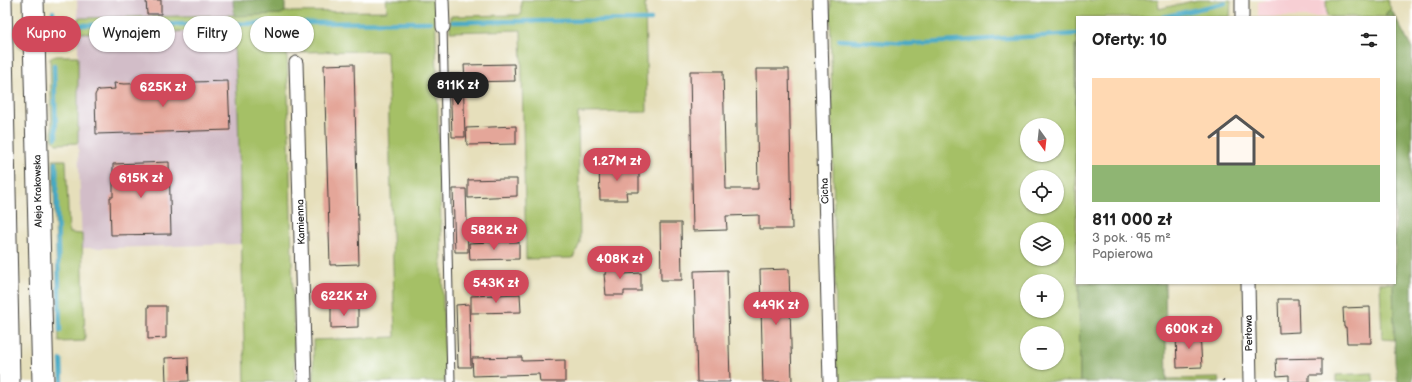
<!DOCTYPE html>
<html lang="pl">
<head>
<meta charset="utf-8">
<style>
  body { margin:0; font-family:"Balsamiq Sans",sans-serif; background:#f2f2f2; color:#222; height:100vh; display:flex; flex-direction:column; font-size:15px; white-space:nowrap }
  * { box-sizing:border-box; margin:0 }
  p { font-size:13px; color:#767676 }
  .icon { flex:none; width:22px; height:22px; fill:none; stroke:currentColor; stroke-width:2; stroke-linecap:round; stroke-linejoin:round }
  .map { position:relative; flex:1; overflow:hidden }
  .drawer { position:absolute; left:1076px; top:16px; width:320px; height:268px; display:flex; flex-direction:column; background:#fff; border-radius:0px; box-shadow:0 1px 3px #0004 }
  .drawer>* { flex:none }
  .banner { position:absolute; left:12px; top:16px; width:380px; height:36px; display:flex; gap:8px }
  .needle { width:26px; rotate:165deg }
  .fabs { position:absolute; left:1020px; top:118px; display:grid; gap:8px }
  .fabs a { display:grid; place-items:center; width:44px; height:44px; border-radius:50%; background:#fff; box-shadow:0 1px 3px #0004; font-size:20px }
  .price { position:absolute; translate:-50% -34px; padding:0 9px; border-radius:14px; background:#d1495b; color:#fff; font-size:13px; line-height:26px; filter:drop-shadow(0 1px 2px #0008) }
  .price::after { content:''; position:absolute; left:50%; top:24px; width:12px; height:9px; margin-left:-6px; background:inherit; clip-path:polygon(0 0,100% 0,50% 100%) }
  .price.current { background:#222; color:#fff }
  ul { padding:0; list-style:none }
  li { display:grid; align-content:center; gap:8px; height:212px; padding:0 16px }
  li+li { border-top:1px solid #e0e0e0 }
  li span { display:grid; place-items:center; height:124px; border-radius:0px; color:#555 }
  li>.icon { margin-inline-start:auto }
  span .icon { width:72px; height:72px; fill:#fffc; stroke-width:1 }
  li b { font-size:17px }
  h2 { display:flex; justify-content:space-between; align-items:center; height:48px; padding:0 16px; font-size:17px }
  .tag { padding:0 14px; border-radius:18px; background:#fff; box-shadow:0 1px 3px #0004; font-size:14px; line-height:36px }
  .tag.current { background:#d1495b; color:#fff }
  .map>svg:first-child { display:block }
</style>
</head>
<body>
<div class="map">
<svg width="1412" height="382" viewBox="0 0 1412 382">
  <rect width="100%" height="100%" fill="#fff"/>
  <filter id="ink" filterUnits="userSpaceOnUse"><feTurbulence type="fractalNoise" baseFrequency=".025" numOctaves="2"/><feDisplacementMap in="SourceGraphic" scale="8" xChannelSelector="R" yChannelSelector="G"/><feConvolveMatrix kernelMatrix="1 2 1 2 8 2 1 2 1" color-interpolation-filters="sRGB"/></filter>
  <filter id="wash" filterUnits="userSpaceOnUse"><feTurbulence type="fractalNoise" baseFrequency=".012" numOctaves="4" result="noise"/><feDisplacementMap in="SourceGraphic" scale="16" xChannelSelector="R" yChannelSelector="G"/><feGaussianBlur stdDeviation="0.9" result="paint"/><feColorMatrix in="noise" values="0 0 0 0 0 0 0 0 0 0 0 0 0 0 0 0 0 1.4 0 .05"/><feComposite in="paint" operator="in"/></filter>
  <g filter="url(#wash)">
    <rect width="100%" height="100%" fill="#e6dfbb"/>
    <path fill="#f7cfd4" d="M1266,0H1326L1327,17H1258V2Z"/>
    <path fill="#d2bdc8" d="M77,0H233L234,16L78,18Z
      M234,30L238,111L241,244L109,248H82L78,143V33Z"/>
    <path fill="#a5c066" stroke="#606e41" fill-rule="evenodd" d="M386,0H435L445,382H314L313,340L395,337L387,51L287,52L295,382H245L238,111L233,31L78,33V18L280,14L285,12L387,11Z
      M521,0H645L647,112L578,113L580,243L573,258L526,259L521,30L450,32V16L521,15Z
      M830,0H1158L1159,9L1197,0H1231L1230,17H1077V44L1075,45L1077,283H1079L1080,382H837ZM1027,125H1057V155H1027ZM1027,177H1057V207H1027ZM1027,229H1057V259H1027ZM1027,281H1057V311H1027ZM1027,333H1057V363H1027Z
      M1326,0H1387L1391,9L1386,13V17H1327Z
      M57,56H78V143L56,144L52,139L50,58Z
      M53,160H66L69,233L82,234L85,341L59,342Z
      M1380,283H1393L1395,340L1382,339Z
      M1372,373L1374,382H1336V375Z
      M1219,378L1220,382H1167L1166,379Z"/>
    <path fill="#84a65b" stroke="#50613c" d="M233,0H285V12L281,14L234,16Z
      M1391,9L1412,49V382H1398L1395,362L1393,283H1395V17H1386V13Z
      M1077,44V171L1075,45Z
      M1079,283H1165L1167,382H1080Z"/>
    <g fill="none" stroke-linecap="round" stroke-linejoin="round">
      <path stroke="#46a9c5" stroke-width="4.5" d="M53,12L54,36
        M1163,17L1225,3
        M453,22L651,20
        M77,25L430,22
        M50,26H59
        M839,40L908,44L1077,34
        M54,65L56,138
        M56,163L60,331
        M61,360L62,382"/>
    </g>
    <g id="blocks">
      <path fill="#e4a699" d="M146,0H161V14H147Z
        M354,64L359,264L330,265L324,65Z
        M514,64L515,81L465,82L464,65Z
        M756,69H789L792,229H759V215L726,216L727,230L693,231L690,71H723L726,189H758Z
        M450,74H463L465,137H452Z
        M228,81L230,130L96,134L95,95L97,91L100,90L115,89L114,83L124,84Z
        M516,126V144L467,145L466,128Z
        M620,161V171H639V192H626L627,200H600L599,162Z
        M169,162L171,234L111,235L110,197H113V164Z
        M504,179H517V196L468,198V180Z
        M453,189H466L468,252H455Z
        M660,223H681L682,280H661Z
        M494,242H519V259L470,260L469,243Z
        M623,262L624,274L641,273V291H624V295H606L604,274H606L605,263Z
        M789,269L792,382H763L760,270Z
        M727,270L730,382H697L694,271Z
        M520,294L521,312L471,313V296Z
        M1278,299H1298L1299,332L1279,333Z
        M469,304L471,367H458L456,305Z
        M148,306H166V338L148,339Z
        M331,306H358V327L331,328Z
        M1370,307L1371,343H1347L1346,327H1344L1343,308Z
        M1200,332L1202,367L1177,368L1176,333Z
        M188,357L189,381L166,382L165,358Z
        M522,357V361L565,360V382H540L539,374L473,376L472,358Z
        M1322,358V375H1309V382H1289V375L1277,376L1276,359Z"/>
    </g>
  </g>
  <g filter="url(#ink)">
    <use href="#blocks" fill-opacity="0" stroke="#3a3934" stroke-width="1"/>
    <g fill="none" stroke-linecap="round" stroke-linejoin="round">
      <g stroke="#3a3934" stroke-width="9">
        <path id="service" d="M443,27L451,382"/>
      </g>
      <g stroke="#3a3934" stroke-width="15">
        <path id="minor" d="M442,0L443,27
          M820,0L830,382
          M1242,0V17
          M296,63L305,382
          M1248,283L1250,382"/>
      </g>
      <g stroke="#3a3934" stroke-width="23">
        <path id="primary" d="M1,0L9,382
          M33,0L43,382"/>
      </g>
      <path stroke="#3a3934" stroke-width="2.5" stroke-dasharray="1 3" stroke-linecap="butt" d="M1223,380V382"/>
      <use href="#service" stroke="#fff" stroke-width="7"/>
      <use href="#minor" stroke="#fff" stroke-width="13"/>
      <use href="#primary" stroke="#fff" stroke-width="21"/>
    </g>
  </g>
  <g text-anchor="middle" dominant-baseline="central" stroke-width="4" stroke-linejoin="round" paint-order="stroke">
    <g font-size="10" fill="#1c1c1c" stroke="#fff">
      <text transform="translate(38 191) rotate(-91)">Aleja Krakowska</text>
      <text transform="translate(825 191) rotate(-92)">Cicha</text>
      <text transform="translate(301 222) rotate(-92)">Kamienna</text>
      <text transform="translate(1249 333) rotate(-91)">Perłowa</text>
    </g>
  </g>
</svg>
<div class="fabs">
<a><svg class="needle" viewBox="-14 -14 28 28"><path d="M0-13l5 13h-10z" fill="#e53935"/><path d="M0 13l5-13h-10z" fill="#767676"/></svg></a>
<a><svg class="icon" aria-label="locate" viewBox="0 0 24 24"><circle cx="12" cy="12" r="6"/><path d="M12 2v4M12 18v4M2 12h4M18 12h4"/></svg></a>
<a><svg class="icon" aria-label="layers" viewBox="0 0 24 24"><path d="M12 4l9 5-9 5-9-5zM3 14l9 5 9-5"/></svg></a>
<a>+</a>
<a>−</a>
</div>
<b class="price current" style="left:458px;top:106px">811K zł</b>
<b class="price" style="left:163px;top:108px">625K zł</b>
<b class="price" style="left:617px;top:182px">1.27M zł</b>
<b class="price" style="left:141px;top:199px">615K zł</b>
<b class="price" style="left:494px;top:251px">582K zł</b>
<b class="price" style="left:620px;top:280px">408K zł</b>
<b class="price" style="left:496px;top:304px">543K zł</b>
<b class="price" style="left:344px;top:317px">622K zł</b>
<b class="price" style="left:776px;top:326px">449K zł</b>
<b class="price" style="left:1189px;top:350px">600K zł</b>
<div class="banner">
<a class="tag current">Kupno</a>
<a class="tag">Wynajem</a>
<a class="tag">Filtry</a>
<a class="tag">Nowe</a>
</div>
<section class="drawer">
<h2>Oferty: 10<svg class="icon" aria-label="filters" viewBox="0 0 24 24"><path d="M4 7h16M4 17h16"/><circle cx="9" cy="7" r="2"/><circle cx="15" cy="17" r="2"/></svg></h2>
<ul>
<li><span style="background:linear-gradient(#ffd9b3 70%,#8fb573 0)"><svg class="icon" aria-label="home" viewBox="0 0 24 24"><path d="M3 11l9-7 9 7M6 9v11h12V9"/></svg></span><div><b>811 000 zł</b><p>3 pok. · 95 m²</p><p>Papierowa</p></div></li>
</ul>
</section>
</div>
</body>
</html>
